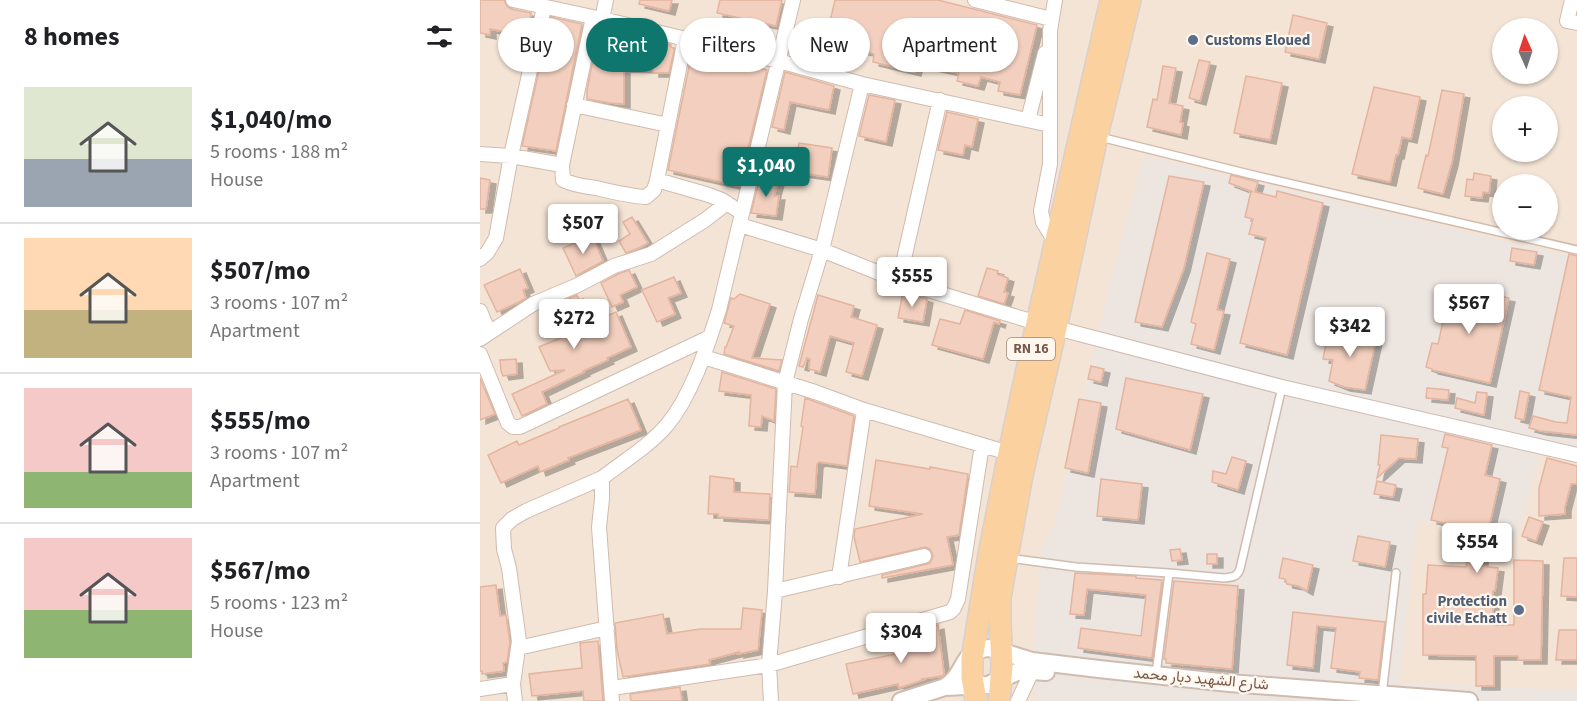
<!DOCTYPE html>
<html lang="en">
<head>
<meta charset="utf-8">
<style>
  body { margin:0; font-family:"Source Sans 3",Vazirmatn,sans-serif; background:#f6f6f6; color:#202124; height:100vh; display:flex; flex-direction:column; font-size:22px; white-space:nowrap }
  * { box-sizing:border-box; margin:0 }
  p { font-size:20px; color:#757577 }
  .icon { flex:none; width:33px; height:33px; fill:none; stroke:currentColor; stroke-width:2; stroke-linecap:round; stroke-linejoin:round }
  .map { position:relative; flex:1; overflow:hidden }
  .side { display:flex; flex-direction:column; background:#fff; width:480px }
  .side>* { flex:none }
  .hud { position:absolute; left:18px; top:18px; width:570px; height:54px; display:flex; gap:12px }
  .needle { width:39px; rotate:357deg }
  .tools { position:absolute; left:1012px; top:18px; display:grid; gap:12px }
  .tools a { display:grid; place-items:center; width:66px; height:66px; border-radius:50%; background:#fff; box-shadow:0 2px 4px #0004; font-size:30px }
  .price { position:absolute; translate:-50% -51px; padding:0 14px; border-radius:6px; background:#fff; color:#222; font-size:20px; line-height:39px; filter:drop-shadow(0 2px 3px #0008) }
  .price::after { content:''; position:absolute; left:50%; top:36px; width:18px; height:14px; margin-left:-9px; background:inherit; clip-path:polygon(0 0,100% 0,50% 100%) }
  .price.selected { background:#0f766e; color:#fff }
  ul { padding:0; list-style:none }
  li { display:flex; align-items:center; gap:18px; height:150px; padding:0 24px }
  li+li { border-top:2px solid #e0e0e0 }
  li span { display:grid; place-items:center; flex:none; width:168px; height:120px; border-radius:0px; color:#555 }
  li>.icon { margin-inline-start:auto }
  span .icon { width:72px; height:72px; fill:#fffc; stroke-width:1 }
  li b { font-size:26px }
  h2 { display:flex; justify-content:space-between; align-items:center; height:72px; padding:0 24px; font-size:26px }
  .pill { padding:0 21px; border-radius:27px; background:#fff; box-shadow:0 2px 4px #0004; font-size:21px; line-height:54px }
  .pill.selected { background:#0f766e; color:#fff }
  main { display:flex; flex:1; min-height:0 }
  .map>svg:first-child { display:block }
</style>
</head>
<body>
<main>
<section class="side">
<h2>8 homes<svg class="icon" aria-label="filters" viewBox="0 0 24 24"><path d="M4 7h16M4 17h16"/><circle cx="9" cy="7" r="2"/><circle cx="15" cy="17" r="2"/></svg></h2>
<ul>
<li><span style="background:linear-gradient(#dfe7d0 60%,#9aa5b1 0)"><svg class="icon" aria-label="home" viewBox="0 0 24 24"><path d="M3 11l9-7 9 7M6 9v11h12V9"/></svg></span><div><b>$1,040/mo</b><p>5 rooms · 188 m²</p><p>House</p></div></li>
<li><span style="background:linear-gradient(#ffd9b3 60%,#c2b280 0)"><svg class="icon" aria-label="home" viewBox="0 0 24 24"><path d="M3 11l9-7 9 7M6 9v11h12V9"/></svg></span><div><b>$507/mo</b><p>3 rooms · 107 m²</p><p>Apartment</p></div></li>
<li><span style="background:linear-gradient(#f6c9c9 70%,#8fb573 0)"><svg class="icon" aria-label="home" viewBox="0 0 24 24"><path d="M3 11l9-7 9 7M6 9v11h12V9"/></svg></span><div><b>$555/mo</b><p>3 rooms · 107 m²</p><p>Apartment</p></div></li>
<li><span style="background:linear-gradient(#f6c9c9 60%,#8fb573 0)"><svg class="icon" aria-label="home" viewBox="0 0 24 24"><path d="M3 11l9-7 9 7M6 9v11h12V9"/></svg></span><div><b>$567/mo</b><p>5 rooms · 123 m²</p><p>House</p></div></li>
</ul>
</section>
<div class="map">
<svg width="1097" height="701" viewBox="0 0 1097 701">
  <defs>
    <filter id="shadow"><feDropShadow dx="6" dy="4" stdDeviation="0" flood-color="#0004"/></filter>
  </defs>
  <rect width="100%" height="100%" fill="#fcf2e7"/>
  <path fill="#f4e4d5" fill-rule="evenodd" d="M0,0H1097V701H0ZM1023,28H1068V74H1023ZM1023,106H1068V152H1023ZM1023,184H1068V230H1023Z"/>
  <path fill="#ede5e0" d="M663,156L1097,258V462L1060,453L1036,542L1008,532L938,521L919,683L1097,690V701H556L554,644L561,554L576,519L624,309Z"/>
  <path fill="#f2cfbe" stroke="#e5b49e" stroke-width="1.5" filter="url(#shadow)" d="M0,0H24L27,6L31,9L51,13L49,29L44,28L42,35L10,29V35L0,33Z
    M160,0H192L189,11L159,4Z
    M240,0H302L296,26L237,13Z
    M355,0H458L557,25L540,95L518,91L520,82L501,77L498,86L477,81L479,73L437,64L435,72L393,62L394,54L363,45L361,56L343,51Z
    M813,15L847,23L839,59L805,52Z
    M71,17L102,24L76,151L42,146Z
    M121,28L140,33V53L151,35L191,45L190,46L194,49V51L189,73H173V69L144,68V104L130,103L107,99V90L114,55L121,56Z
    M212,52L287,70L259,186L188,170Z
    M719,60L730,62L720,101L709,98Z
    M683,66L696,68L689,103L703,106L700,122L703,123L701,135L667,127L673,99L677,100Z
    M305,72L354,86L349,110L310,102L304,130L292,127Z
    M766,76L802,83L790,140L754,133Z
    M894,87L940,97L931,139L922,137L918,155H916L910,182L872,174Z
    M962,90L984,94L972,162L963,194L938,188L946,155L948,156Z
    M389,95L415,100L406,142L379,136Z
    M467,112L498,119L492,147L485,145L483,155L458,150Z
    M319,143L352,148L348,177L314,172Z
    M994,173L1011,176L1009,193L1003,192L1002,198L985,196L987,179L993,180Z
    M751,175L778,182L775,192L796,197L797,191L843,203L807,355L760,343L786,238L769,234L773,219L765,217L771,191L773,192L749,183Z
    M689,176L724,182L704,268L682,327L655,322Z
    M280,177L298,181L294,196H299L296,216L271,213Z
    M0,178L10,180L6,209H0Z
    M152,217L168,243L159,248L146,253L139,241L150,234L143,222Z
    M112,235L123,261L96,276L83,248Z
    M1032,248L1057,252L1054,265L1030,261Z
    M727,253L750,259L737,310L744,311L734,350L711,344L716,324L711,322Z
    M1089,254L1097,256V435L1061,431L1049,428L1053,416L1076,422L1087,423L1091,397L1059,390Z
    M507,268L518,271L517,274L528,278L524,292L528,293L524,304L498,296Z
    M40,269L48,288L43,290L46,298L39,302L17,312L4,285Z
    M149,270L157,287L140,295L143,302L132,307L121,283L138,274Z
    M194,277L201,293L188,298L195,314L177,322L162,290Z
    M971,285L1029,298L1010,383L952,370V369L946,367L952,343L958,344Z
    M423,292L447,299L443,322L418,318Z
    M260,294L290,304L272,358L302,360L299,371L244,354L245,347H246L254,326L244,323L251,298L254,299Z
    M97,295L109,324L136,312L151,347L127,358L128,360L103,371L104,372L62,392L67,404L42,416L32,394L85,370L70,371L59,347L85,336L72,306Z
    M338,295L374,306L371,317L397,325L382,376L366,372L374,343L350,336L340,372L329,369L330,359L327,358L323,367L319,366Z
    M485,310L520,321L519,324L514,322L503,359L452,345L460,319L480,324Z
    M858,325L873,328L874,335L896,340L885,390L864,387L849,381L853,360L843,359L847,338L856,339Z
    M36,359L37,374L23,376L21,371L20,360Z
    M611,366L624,369L621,382L608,379Z
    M242,372L296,389L294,421L282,416L281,427L269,426L271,395L239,391Z
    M0,378L15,414L0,420Z
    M646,378L723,394L710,450L636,429Z
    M947,388L969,390L968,400L946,398Z
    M1040,391L1049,393L1044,420L1035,418Z
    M997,392L1007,393L1004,415L975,408L977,398L995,403Z
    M325,398L374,416L367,466L339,462L337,464L335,494L309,492L311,466L317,467L323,427L321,426Z
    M148,399L161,430L88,458L89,460L60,472L58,466L21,483L8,455L37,441L39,445L79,428V427Z
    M599,399L621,403L608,473L585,468Z
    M965,434L1012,445L1005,475L1020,479L1006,540L1001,566L1018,568L1015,591H1013V625H1034V560L1063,561L1061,660H1038V656H1014V686H996V656L943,655V594H946L948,565L986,567L992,529L951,520L968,448L962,447Z
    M901,435L938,439L936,459L919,458L897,478L900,465H898Z
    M752,457L766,461L758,490L732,482L733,471L746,474Z
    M1067,458L1097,466V484H1091L1085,507V514L1059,516V488Z
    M396,460L450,469V467L488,474L479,535L467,537L473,565L402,578V575L450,563L452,559L453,555L450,549L446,547L380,562L374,537L375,529L443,514L389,506Z
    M230,476L254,479V492L290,494L289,520L238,517V514H228Z
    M621,479L662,484L658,520L617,516Z
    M897,481L916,485L913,497L894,494Z
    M1049,517L1063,522L1056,541L1042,536Z
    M878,536L910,542L905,567L873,561Z
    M700,549L702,560L692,561L690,550Z
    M727,554H737V564H727Z
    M803,558L833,565L827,591L818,586L807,584L805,579L799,578Z
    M1084,558H1097V597L1081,596Z
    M595,573L656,576V578L682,580L672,658L598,648L601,628L661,636L666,595L607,589L604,615L590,614Z
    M694,581L758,586L752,669L686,663V659H684Z
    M16,585L20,616L26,615L30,643L27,662L23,663L24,671L2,674V671H0V587Z
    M263,608L282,610L278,650L258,654L259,652L229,660L230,664L143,677L137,650L135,623L183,614L187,634L220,629H261Z
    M813,612L905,622L898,680L879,678L880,672L851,668L856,628L837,626L833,668L807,665Z
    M458,625L464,674L462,676L442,679L443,680L419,688L418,684L373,694L366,664L421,653L420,636Z
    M1079,630H1097V660H1076Z
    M118,641L123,701H104L103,691L52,696L49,674L102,668L100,643Z
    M200,687L202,701H151L150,694Z"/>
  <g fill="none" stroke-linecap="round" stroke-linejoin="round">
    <g stroke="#d0bbaf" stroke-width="10">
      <path id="service" d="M620,137L769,174L1097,250
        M528,558L596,567L689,573L744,578C753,577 757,577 760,569L802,387
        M676,674L689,573
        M902,695L916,573"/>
    </g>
    <g stroke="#d0bbaf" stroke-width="16">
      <path id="minor" d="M33,0L122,19L299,61L382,84L570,125
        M495,0L571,19
        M575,0L570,31V164L561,211L563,222L576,243
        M1092,0L1087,21L1097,23
        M122,19L126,0
        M94,105L188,125
        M548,120L565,53
        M0,154L31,156L82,165L83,180C96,186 103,186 116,188C133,192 149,196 166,197L174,190L177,180L229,195L242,200L262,213
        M82,165L113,17
        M177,180L205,39
        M260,225L342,250L419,281L557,323
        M0,259L7,253L16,238L31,156L64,7
        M419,281L460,100
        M0,311L9,333
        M576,328L802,387L1097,455
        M0,339L53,304L98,285L134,266L171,254L225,220L247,203
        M0,354L28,423L33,427H40L230,337
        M224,357L335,392L384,410L529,453
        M359,577L384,410
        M295,591L444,556
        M38,648L127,628
        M33,684L39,641L29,568L24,549L23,528L32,519L46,511L122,478
        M132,688L289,665L470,612L474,608L478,599L502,445
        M0,689L33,684L35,701
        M132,701L119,527L122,499V478C144,461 169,446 187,425C212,395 227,347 239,310L313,0
        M291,701L289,665L295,591L305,383L321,319L342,250L382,84
        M538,701L552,671"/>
    </g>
    <g stroke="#d0bbaf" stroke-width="20">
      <path id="tertiary" d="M465,687C487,674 480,649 510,648L552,661L619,669L749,683L989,701
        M421,701L465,687L508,685L537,672L552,671L566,672"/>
    </g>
    <g stroke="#d9d0cd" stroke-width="24">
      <path id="primary" d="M496,701L492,677V659L509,554L529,453L557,323L631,0
        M519,701L522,666L520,624V598L527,558L542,475L576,328L617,136L650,0"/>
    </g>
    <use href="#service" stroke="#fff" stroke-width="7"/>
    <use href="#minor" stroke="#fff" stroke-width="14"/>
    <use href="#tertiary" stroke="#fff" stroke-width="16"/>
    <use href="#primary" stroke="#fbd29f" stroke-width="21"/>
  </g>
  <g fill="#5c6f8a" stroke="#fff7ed" stroke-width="2">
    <circle cx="713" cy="40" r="6"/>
    <circle cx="1039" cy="610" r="6"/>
  </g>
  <g text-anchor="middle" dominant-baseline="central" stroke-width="4.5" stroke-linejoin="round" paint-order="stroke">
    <rect fill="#fff7ed" stroke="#9f877c" stroke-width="1.5" x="527" y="338" width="48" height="22" rx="4.5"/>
    <g font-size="14" font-weight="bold" fill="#76574b">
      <text x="551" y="349">RN 16</text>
    </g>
    <g font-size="15" font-weight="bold" fill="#4e5e75" stroke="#fff7ed" text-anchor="start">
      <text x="725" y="40">Customs Eloued</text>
      <text x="1027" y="601" text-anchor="end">Protection<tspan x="1027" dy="17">civile Echatt</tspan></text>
    </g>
    <g font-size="15" fill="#76574b" stroke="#fff7ed">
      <text transform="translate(721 679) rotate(5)">شارع الشهيد دبار محمد</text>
    </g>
  </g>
</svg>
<div class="tools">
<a><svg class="needle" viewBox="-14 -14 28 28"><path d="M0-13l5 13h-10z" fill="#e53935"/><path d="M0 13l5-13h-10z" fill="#757577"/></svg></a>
<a>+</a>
<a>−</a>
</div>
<b class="price selected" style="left:286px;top:198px">$1,040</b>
<b class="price" style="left:103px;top:255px">$507</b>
<b class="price" style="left:432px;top:308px">$555</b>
<b class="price" style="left:989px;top:335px">$567</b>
<b class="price" style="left:94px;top:350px">$272</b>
<b class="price" style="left:870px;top:358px">$342</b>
<b class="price" style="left:997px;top:574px">$554</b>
<b class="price" style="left:421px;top:664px">$304</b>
<div class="hud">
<a class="pill">Buy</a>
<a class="pill selected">Rent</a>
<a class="pill">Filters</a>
<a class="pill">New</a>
<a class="pill">Apartment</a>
</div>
</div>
</main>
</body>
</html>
